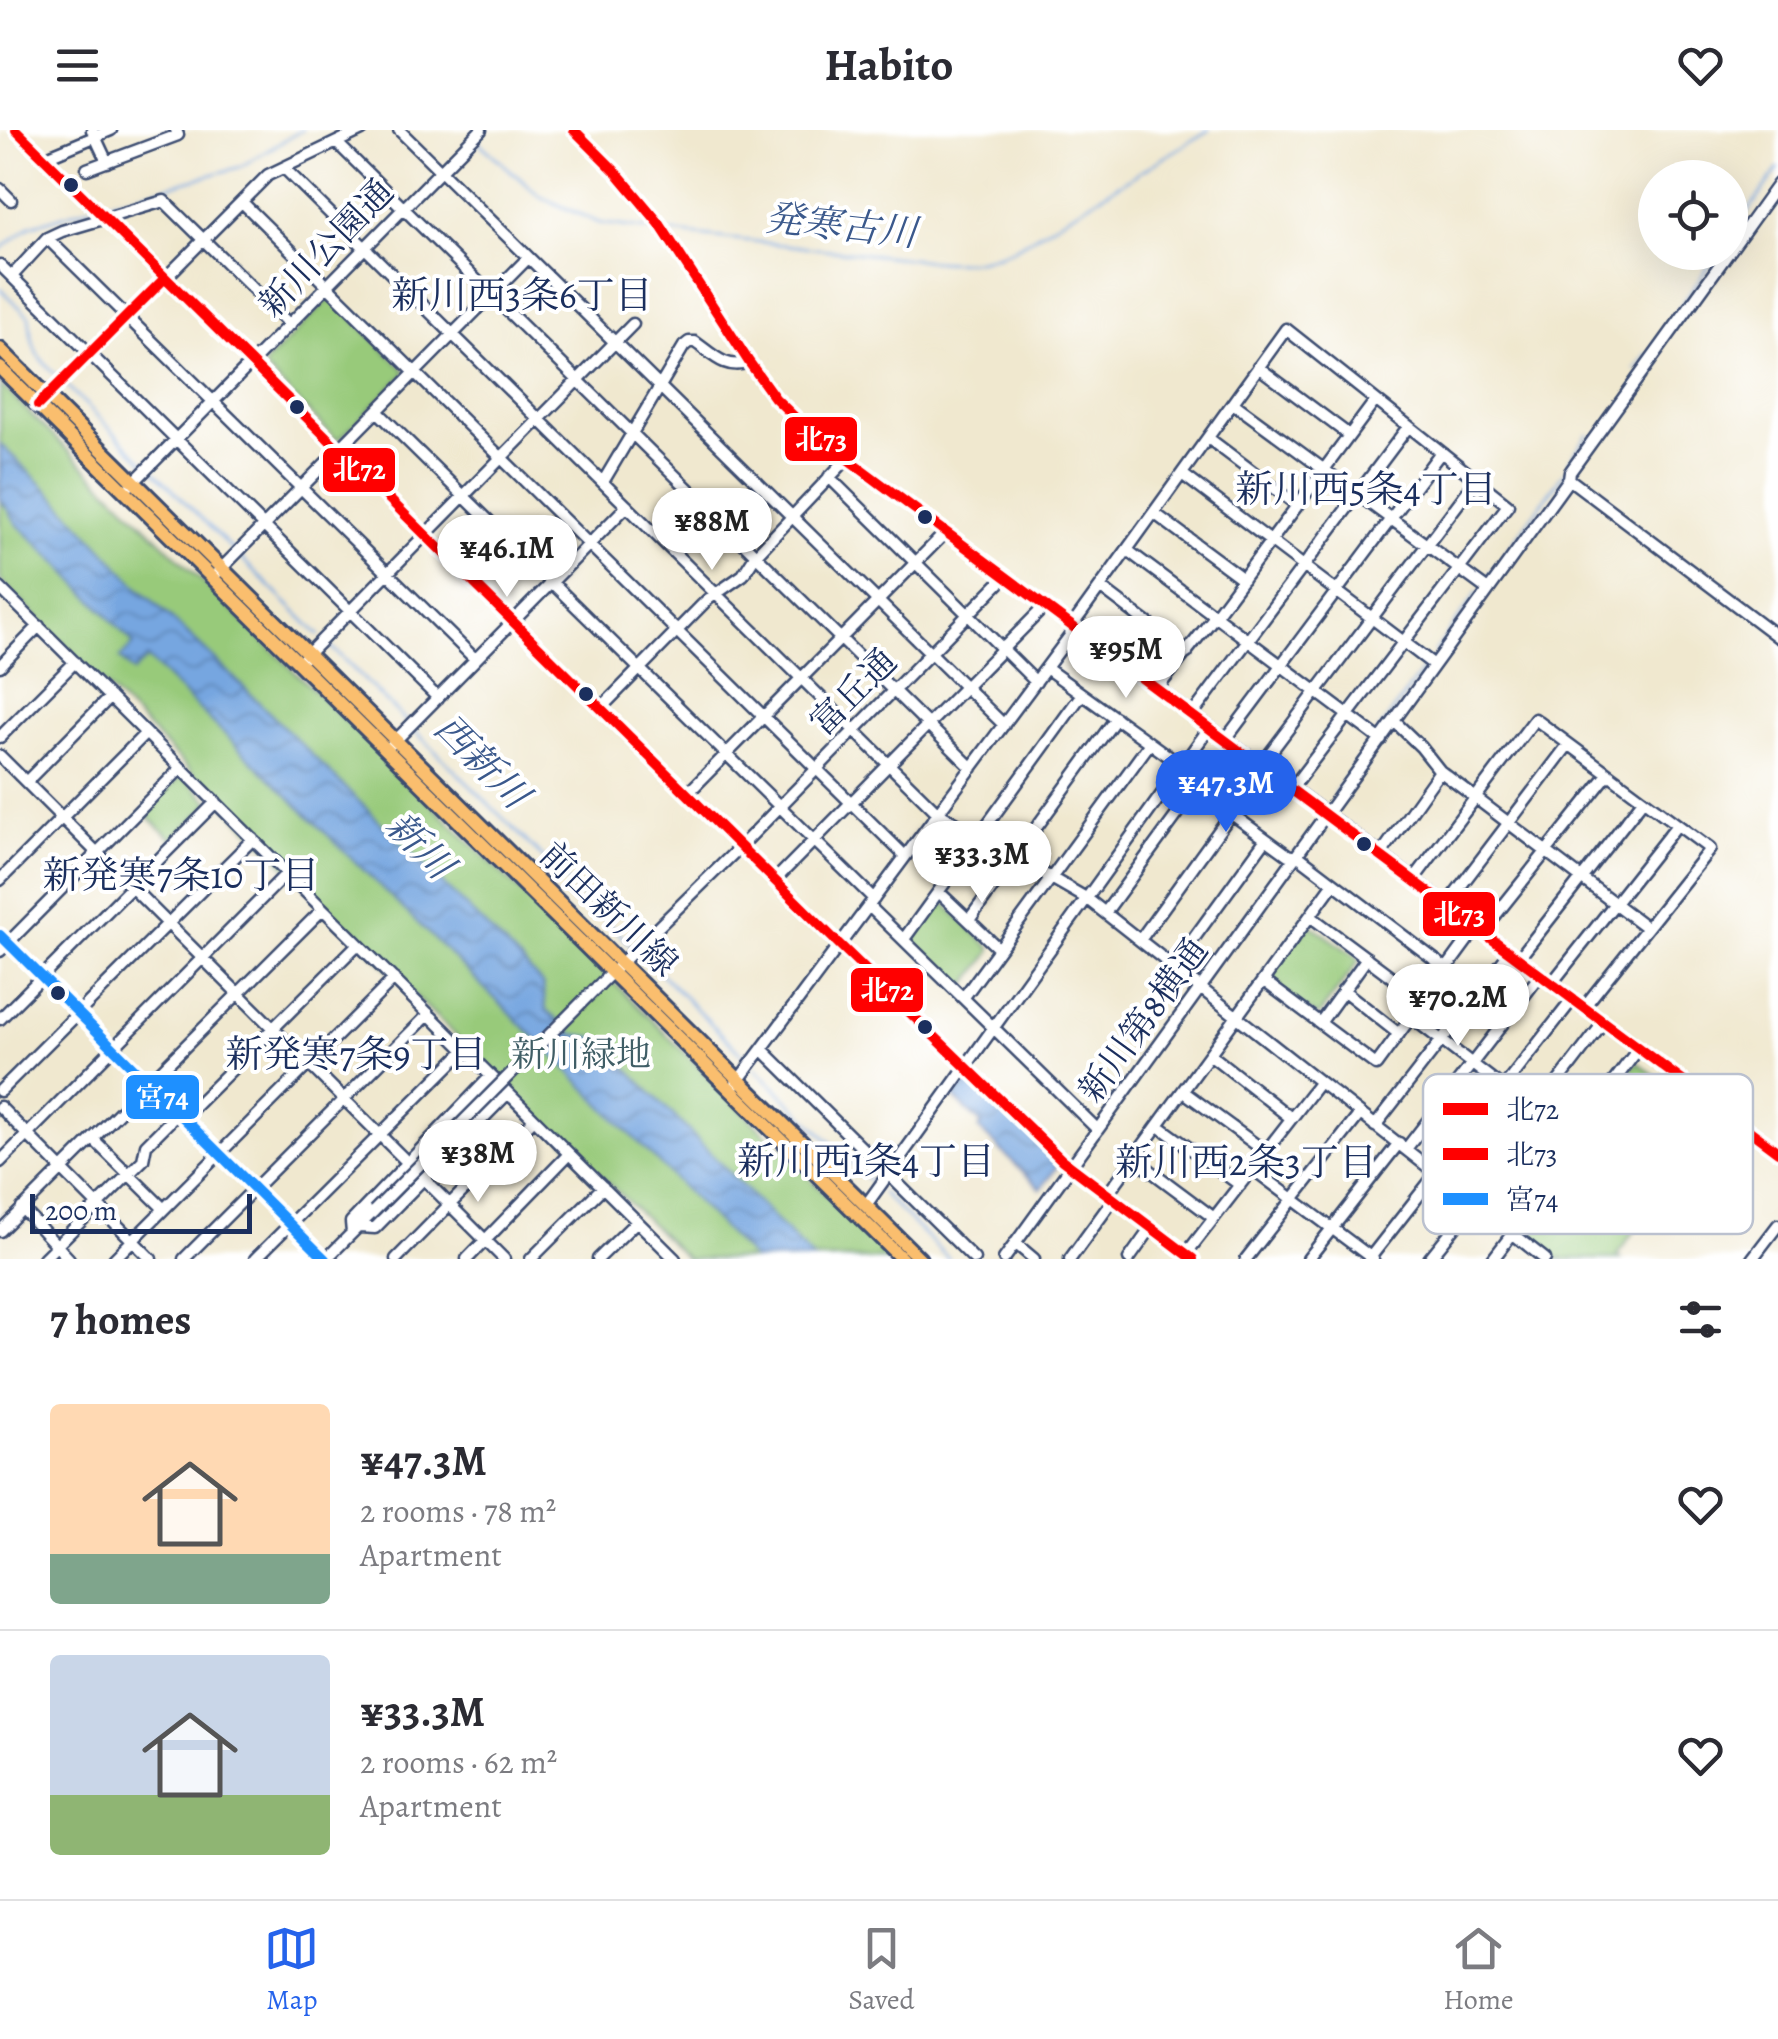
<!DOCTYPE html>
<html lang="en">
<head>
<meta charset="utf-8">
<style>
  body { margin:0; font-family:Alegreya,"Noto Serif JP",serif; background:#f7f7f7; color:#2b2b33; height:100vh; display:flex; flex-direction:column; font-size:38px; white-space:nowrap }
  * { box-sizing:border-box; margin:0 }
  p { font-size:32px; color:#7c7c81 }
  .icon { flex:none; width:55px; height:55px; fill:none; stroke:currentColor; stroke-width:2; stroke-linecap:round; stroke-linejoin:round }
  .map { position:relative; height:1129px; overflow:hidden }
  .side { display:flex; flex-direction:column; background:#fff; flex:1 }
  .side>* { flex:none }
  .fabs { position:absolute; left:1638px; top:30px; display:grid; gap:20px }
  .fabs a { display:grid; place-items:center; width:110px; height:110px; border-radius:50%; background:#fff; box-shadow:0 10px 40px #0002; font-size:50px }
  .scale { position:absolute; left:30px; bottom:25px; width:222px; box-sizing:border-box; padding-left:10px; border:5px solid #1b2f5e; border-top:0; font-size:28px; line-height:35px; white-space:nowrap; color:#1b2f5e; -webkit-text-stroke:8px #fff; paint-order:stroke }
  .price { position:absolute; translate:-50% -85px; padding:0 22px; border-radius:35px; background:#fff; color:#222; font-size:32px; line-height:65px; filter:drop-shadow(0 2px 5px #0008) }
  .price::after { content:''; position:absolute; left:50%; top:60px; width:30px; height:22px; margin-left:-15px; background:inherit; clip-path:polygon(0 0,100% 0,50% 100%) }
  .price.selected { background:#2563eb; color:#fff }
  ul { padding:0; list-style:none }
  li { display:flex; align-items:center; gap:30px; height:250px; padding:0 50px }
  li+li { border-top:2px solid #e1e1e2 }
  li span { display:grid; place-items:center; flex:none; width:280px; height:200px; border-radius:10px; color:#555 }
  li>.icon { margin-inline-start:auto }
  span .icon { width:120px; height:120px; fill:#fffc; stroke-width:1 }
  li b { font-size:42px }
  h2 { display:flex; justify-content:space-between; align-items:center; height:120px; padding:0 50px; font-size:42px }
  header { display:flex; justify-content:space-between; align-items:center; height:130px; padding:0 50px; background:#fff; font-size:45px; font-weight:600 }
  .dock { display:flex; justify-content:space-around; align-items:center; height:140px; border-top:2px solid #e1e1e2; background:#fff; font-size:28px; color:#7c7c81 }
  .dock a { display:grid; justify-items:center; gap:5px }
  .dock .selected { color:#2563eb }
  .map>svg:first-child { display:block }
</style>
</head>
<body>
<header><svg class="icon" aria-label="menu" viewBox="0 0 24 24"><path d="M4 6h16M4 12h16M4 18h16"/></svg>Habito<svg class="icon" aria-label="heart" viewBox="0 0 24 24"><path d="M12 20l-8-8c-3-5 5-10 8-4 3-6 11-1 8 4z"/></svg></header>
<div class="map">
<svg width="1778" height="1129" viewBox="0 0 1778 1129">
  <defs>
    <pattern id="water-waves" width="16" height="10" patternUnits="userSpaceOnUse" patternTransform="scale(2.5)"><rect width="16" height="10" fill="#76a6e0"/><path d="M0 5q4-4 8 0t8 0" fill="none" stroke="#6088b9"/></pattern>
  </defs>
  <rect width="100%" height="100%" fill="#fff"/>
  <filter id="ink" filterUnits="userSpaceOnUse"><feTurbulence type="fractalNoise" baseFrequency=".01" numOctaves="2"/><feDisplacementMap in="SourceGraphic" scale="20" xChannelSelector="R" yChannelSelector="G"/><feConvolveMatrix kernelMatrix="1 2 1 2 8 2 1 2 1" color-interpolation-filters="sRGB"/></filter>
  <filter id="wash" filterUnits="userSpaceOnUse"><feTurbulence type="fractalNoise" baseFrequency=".0048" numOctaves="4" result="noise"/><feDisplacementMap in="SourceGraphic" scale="40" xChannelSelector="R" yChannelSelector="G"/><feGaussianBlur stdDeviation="2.25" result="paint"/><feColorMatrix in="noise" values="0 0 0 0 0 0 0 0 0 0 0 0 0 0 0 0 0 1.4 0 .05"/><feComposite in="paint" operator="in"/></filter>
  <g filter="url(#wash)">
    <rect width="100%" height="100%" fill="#f0e8cf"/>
    <path fill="#98ca7a" stroke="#5a7c6c" stroke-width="2.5" d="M333,169L405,240V244L340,309L335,308L265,239V233L328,170Z
      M0,254L652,890L890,1129H687L426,877L0,450Z
      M183,646L209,671V674L173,710L144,683L180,647Z
      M937,770H941L991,818V822L964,858L961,859L911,810Z
      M1310,794L1358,828L1359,831L1319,885H1316C1305,878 1291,871 1281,862C1257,842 1296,811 1310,794Z
      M1637,932L1714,988L1617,1125L1621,1129H1557L1515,1097L1514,1092Z"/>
    <path fill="url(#water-waves)" stroke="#486a9f" stroke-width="2.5" d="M0,314L57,369L139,458L229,543L523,833L543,855L546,880L572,904L598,908L813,1129H753L557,929L147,528L133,542L120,528L134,514L57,432L18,395L0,368Z
      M967,949L974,951L1056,1031V1038L1041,1059L979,999L982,994L953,967Z"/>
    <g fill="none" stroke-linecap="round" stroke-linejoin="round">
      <path stroke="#76a6e0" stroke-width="2.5" d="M476,10L541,67L599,93L660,101
        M99,75L240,37L302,0
        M668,102L922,130C958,133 978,134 1012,120L1209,0
        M1730,107L1778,39
        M0,120L30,96L91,77
        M0,159L29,186C33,221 34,224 59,248
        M1671,190L1719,122
        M1635,240L1647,224
        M65,254L145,333
        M1569,332L1588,305
        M151,338L234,421
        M239,426L319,505
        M1485,452L1565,341
        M325,511L408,593
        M1435,522L1478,462
        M413,599L631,815
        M1379,601L1426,535
        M1335,663L1373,610
        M637,820L749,931
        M754,937L877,1058
        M882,1063L949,1129"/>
    </g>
  </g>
  <g filter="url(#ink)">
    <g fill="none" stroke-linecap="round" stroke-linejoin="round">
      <g stroke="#3b4b6f" stroke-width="15">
        <path id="minor" d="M16,0L840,815L1062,1030L1193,1129
          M92,0L107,32
          M399,0L1004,595
          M574,0L617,43L659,93L749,232L775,268L806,298L1327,684L1778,1022
          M337,13L972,638
          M44,28L111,0
          M284,38L938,683L1086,768L1545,1129
          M87,39L178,5L176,0
          M0,59L11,70
          M242,72L905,726
          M47,108L475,529
          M1730,121L1778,54
          M0,135L438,568
          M12,146L47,108L62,101L164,71L290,195
          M1258,237L1349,305
          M42,272L268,45L362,0
          M1233,273L1488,460
          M377,281L874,769
          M1208,308L1297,375
          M1182,344L1434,535
          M829,347L1036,552
          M1569,349L1778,507
          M603,352L684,216L689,212H695C713,225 727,241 749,232
          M131,355L481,0
          M1154,383L1243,449
          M1127,420L1381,610
          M216,444L528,128
          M1100,457L1187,523
          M0,458L675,1129
          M1072,496L1286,199L1508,375L1292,658
          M304,528L633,194
          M0,536L39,496
          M1046,538L1182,636
          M1157,559L1215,486L1375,271
          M601,578L707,470L743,445L755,426L846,330
          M1192,585L1408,297
          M1394,591L1421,617L1440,641L1647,798
          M0,607L75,532
          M1226,609L1441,322
          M392,614L627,376
          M0,626L407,1032
          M1261,635L1476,350
          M1177,644L1266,709L1288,725L1301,728L1447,839
          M26,652L110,567
          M687,664L945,403
          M1381,724L1440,641
          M1414,749L1535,589L1710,719L1584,877
          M0,750L146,603
          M775,750L1045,476
          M939,762L999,819
          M1447,774L1568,615
          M869,776L1097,999
          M1105,783L1196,659
          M1310,786L1424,871
          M969,790L1116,588
          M1483,801L1608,644
          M0,805L325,1129
          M904,809L1082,564
          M1140,810L1231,684
          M0,821L181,638
          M1519,828L1643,670
          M1173,837L1266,709
          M1264,851L1376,935L1477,797
          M1552,853L1677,695
          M599,855L741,716L1005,447
          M1343,860L1399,904
          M964,867L1150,613
          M1411,887L1570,1009
          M0,889L216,672
          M1320,893L1367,828
          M762,919L974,1129
          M1211,925L1291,988
          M735,955L1075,499
          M0,961L253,709
          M1184,962L1266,1022
          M0,977L151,1129
          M1535,982L1604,892
          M183,988L358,814
          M1159,996L1240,1055
          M1375,996L1510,822
          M93,1009L164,1079
          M1406,1019L1541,844
          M1135,1029L1214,1088
          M0,1032L287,743
          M1253,1039L1373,1129
          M425,1050L504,1129
          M1107,1065L1334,753
          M866,1075L1210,597
          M22,1078L69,1129
          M359,1097L375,1098L508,963
          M1504,1097L1639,918
          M0,1101L323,779
          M352,1103L351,1092L491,946
          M1015,1113L1034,1129
          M1186,1124L1319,953
          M44,1128L143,1030L146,1015L178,983
          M114,1129L394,849
          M184,1129L429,884
          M255,1129L465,920
          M326,1129L374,1081
          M396,1129L534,989
          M467,1129L569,1024
          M531,1129L603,1057
          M598,1129L637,1091
          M1004,1129L1569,349L1570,342L1729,122
          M1070,1129L1113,1070
          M1129,1129L1151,1098
          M1246,1129L1360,984
          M1308,1129L1399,1013
          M1369,1129L1573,869
          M1429,1129L1474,1073
          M1493,1129L1512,1104
          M1752,1129L1778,1095"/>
      </g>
      <g stroke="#3b4b6f" stroke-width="18">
        <path id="major" d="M0,219L920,1129
          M0,238L902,1129"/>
      </g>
      <use href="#minor" stroke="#fff" stroke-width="10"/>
      <use href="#major" stroke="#fabe6e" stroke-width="12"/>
      <g stroke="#3b4b6f" stroke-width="15" stroke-linecap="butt">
        <path id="minor-bridge" d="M374,1081L599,855"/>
      </g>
      <use href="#minor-bridge" stroke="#fff" stroke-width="10"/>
      <g stroke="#fff" stroke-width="18">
        <path id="bus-1" d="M16,0L840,815L1062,1030L1193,1129
          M38,275L165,148"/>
      </g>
      <g stroke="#fff" stroke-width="18">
        <path id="bus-2" d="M574,0L617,43L659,93L749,232L775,268L806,298L1778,1022"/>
      </g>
      <g stroke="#fff" stroke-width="18">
        <path id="bus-3" d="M0,805L325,1129"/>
      </g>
      <use href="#bus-1" stroke="#f00" stroke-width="10"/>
      <use href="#bus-2" stroke="#f00" stroke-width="10"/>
      <use href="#bus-3" stroke="#1e90ff" stroke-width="10"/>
    </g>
  </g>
  <g fill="#1b2f5e" stroke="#fff" stroke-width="4">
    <circle cx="71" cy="55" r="9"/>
    <circle cx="297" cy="277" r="9"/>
    <circle cx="925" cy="387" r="9"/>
    <circle cx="586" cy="564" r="9"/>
    <circle cx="1364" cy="714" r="9"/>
    <circle cx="58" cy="863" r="9"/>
    <circle cx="925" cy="897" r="9"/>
  </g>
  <g text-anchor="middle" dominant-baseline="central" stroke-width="8" stroke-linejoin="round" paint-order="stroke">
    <g font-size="35" fill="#1b2f5e" stroke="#fff">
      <text transform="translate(326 118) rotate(-46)">新川公園通</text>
      <text transform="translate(853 562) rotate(-45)">富丘通</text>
      <text transform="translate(609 779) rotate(44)">前田新川線</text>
      <text transform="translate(1143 890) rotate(-54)">新川第8横通</text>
    </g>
    <g font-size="35" fill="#405e66" stroke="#fff">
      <text x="581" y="924">新川緑地</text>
    </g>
    <g font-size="38" font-style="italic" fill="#3b598c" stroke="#fff">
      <text transform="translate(841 95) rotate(6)">発寒古川</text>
      <text transform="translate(482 631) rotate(45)">西新川</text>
      <text transform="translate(420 715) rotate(45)">新川</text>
    </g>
    <g font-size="38" fill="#1b2f5e" stroke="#fff">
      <text x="522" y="165">新川西3条6丁目</text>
      <text x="1366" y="359">新川西5条4丁目</text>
      <text x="181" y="745">新発寒7条10丁目</text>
      <text x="356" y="924">新発寒7条9丁目</text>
      <text x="866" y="1031">新川西1条4丁目</text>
      <text x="1246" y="1032">新川西2条3丁目</text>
    </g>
  </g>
  <rect x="1423" y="944" width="330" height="160" rx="15" fill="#fff" stroke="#bbc1cf" stroke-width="2.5"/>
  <rect x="1443" y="973" width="45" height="12" fill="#f00"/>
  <rect x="1443" y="1018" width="45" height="12" fill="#f00"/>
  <rect x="1443" y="1063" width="45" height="12" fill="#1e90ff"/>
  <g font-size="28" fill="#1b2f5e">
    <text x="1506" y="989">北72</text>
    <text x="1506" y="1034">北73</text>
    <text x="1506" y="1079">宮74</text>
  </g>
  <g stroke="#fff" stroke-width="4">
    <rect x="783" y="285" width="76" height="48" rx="10" fill="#f00"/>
    <rect x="321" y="316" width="76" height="48" rx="10" fill="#f00"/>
    <rect x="1421" y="760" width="76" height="48" rx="10" fill="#f00"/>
    <rect x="849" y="836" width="76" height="48" rx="10" fill="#f00"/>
    <rect x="124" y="943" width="77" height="48" rx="10" fill="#1e90ff"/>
  </g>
  <g font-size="28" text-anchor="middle" font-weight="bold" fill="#fff">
    <text x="821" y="319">北73</text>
    <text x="359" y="349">北72</text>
    <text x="1459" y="794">北73</text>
    <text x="887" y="870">北72</text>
    <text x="162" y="977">宮74</text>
  </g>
</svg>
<div class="fabs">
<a><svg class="icon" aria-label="locate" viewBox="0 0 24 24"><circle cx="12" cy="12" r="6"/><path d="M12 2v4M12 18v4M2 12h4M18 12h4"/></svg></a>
</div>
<div class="scale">200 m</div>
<b class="price" style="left:712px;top:443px">¥88M</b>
<b class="price" style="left:507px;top:470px">¥46.1M</b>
<b class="price" style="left:1126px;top:571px">¥95M</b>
<b class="price selected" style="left:1226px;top:705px">¥47.3M</b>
<b class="price" style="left:982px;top:776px">¥33.3M</b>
<b class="price" style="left:1458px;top:919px">¥70.2M</b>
<b class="price" style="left:478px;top:1075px">¥38M</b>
</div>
<section class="side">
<h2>7 homes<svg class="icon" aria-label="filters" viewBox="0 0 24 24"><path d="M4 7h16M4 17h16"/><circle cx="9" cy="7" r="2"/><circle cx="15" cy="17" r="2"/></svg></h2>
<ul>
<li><span style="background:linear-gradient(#ffd9b3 75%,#7fa58c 0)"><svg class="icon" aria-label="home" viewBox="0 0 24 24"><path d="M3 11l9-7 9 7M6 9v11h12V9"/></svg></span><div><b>¥47.3M</b><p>2 rooms · 78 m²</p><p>Apartment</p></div><svg class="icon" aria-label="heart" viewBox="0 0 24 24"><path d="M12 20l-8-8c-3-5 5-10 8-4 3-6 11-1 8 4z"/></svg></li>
<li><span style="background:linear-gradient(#c9d6e8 70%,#8fb573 0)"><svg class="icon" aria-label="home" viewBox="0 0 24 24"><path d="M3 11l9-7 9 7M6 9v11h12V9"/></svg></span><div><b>¥33.3M</b><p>2 rooms · 62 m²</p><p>Apartment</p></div><svg class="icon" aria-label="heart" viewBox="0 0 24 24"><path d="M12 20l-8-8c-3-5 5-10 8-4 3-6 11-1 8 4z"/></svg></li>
</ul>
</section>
<nav class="dock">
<a class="selected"><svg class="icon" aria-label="map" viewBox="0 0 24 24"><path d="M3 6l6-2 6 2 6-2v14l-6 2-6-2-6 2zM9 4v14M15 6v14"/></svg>Map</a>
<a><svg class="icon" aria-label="saved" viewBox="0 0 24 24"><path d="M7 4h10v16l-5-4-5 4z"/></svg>Saved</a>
<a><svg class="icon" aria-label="home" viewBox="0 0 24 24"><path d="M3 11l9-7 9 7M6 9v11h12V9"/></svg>Home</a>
</nav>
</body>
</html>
